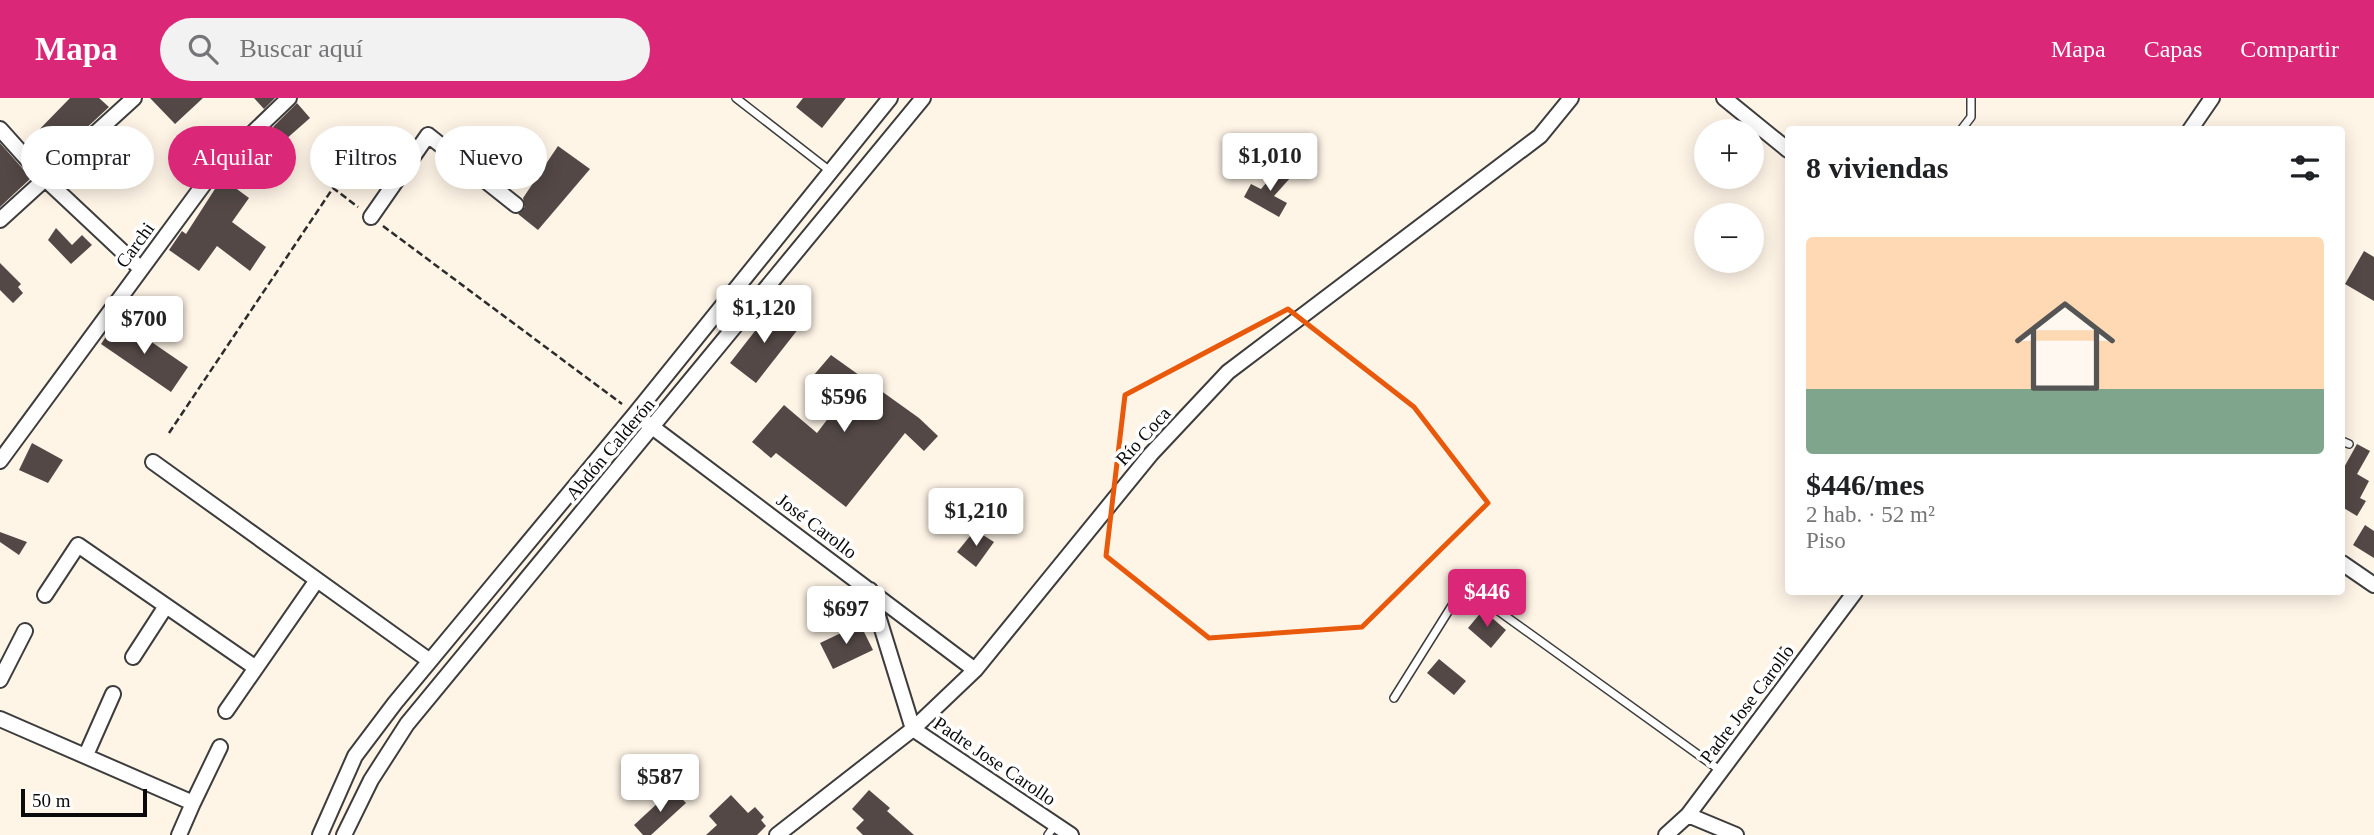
<!DOCTYPE html>
<html lang="es">
<head>
<meta charset="utf-8">
<style>
  body { margin:0; font-family:"Times New Roman",serif; background:#f2f2f2; color:#202124; height:100vh; display:flex; flex-direction:column; font-size:26px; white-space:nowrap }
  * { box-sizing:border-box; margin:0 }
  p { font-size:23px; color:#757577 }
  .icon { flex:none; width:38px; height:38px; fill:none; stroke:currentColor; stroke-width:2; stroke-linecap:round; stroke-linejoin:round }
  .map { position:relative; flex:1; overflow:hidden }
  .drawer { position:absolute; left:1785px; top:28px; width:560px; height:469px; display:flex; flex-direction:column; background:#fff; border-radius:7px; box-shadow:0 4px 18px #0003 }
  .drawer>* { flex:none }
  .guide { position:absolute; left:21px; top:28px; width:665px; height:63px; display:flex; gap:14px }
  .tools { position:absolute; left:1694px; top:21px; display:grid; gap:14px }
  .tools a { display:grid; place-items:center; width:70px; height:70px; border-radius:50%; background:#fff; box-shadow:0 4px 18px #0003; font-size:35px }
  .scale { position:absolute; left:21px; bottom:18px; width:126px; box-sizing:border-box; padding-left:7px; border:4px solid #0a0a0a; border-top:0; font-size:19px; line-height:24px; white-space:nowrap; color:#0a0a0a; -webkit-text-stroke:5px #fff; paint-order:stroke }
  .price { position:absolute; translate:-50% -60px; padding:0 16px; border-radius:7px; background:#fff; color:#222; font-size:23px; line-height:46px; filter:drop-shadow(0 2px 4px #0008) }
  .price::after { content:''; position:absolute; left:50%; top:42px; width:21px; height:16px; margin-left:-10px; background:inherit; clip-path:polygon(0 0,100% 0,50% 100%) }
  .price.selected { background:#db2777; color:#fff }
  ul { padding:0; list-style:none }
  li { display:grid; align-content:center; gap:14px; height:371px; padding:0 21px }
  li span { display:grid; place-items:center; height:217px; border-radius:7px; color:#555 }
  li>.icon { margin-inline-start:auto }
  span .icon { width:126px; height:126px; fill:#fffc; stroke-width:1 }
  li b { font-size:30px }
  h2 { display:flex; justify-content:space-between; align-items:center; height:84px; padding:0 21px; font-size:30px }
  .tag { padding:0 24px; border-radius:32px; background:#fff; box-shadow:0 4px 18px #0003; font-size:24px; line-height:63px }
  .tag.selected { background:#db2777; color:#fff }
  header { display:flex; align-items:center; gap:42px; box-sizing:border-box; height:98px; padding:0 35px; background:#db2777; color:#fff }
  header strong { font-size:33px }
  nav { display:flex; gap:38px; margin-inline-start:auto; font-size:24px }
  .search { width:490px; height:63px; background:#f2f2f2; display:flex; align-items:center; gap:18px; box-sizing:border-box; padding:0 24px; border-radius:38px; color:#757577; font-size:26px }
  .map>svg:first-child { display:block }
</style>
</head>
<body>
<header>
<strong>Mapa</strong>
<div class="search"><svg class="icon" aria-label="search" viewBox="0 0 24 24"><circle cx="10" cy="10" r="6"/><path d="M15 15l6 6"/></svg>Buscar aquí</div>
<nav><a>Mapa</a><a>Capas</a><a>Compartir</a></nav>
</header>
<div class="map">
<svg width="2374" height="737" viewBox="0 0 2374 737">
  <rect width="100%" height="100%" fill="#fff5e7"/>
  <path fill="#534846" d="M70,0H99L109,9L52,62L32,39Z
    M150,0H203L175,26Z
    M254,0H275L264,11Z
    M803,0H846L822,30L796,9Z
    M297,5L310,20L285,42L273,29Z
    M0,45L31,80L0,109Z
    M558,48L590,71L538,132L518,116L525,109L523,100Z
    M1280,69L1291,79L1274,98L1287,105L1279,119L1244,99L1251,86L1261,91Z
    M222,80L249,100L232,124L266,149L250,173L217,148L199,173L169,152L182,133L186,136Z
    M56,130L72,147L82,137L92,147L71,166L48,142Z
    M2364,153L2374,159V203L2345,186Z
    M0,165L21,186L18,189L23,195L13,205L0,192Z
    M773,210L799,230L756,285L730,265Z
    M118,221L188,269L171,294L101,246Z
    M831,257L919,320L938,338L924,353L905,335L846,409L776,355L771,360L752,344L784,307L817,335L842,302L813,278Z
    M32,345L63,362L48,385L19,372Z
    M2357,346L2370,353L2357,376L2369,383L2360,400L2366,403L2357,418L2342,409V373Z
    M2365,427L2374,433V460L2353,447Z
    M975,432L994,444L976,469L957,454Z
    M0,434L27,444L19,457L0,444Z
    M1483,512L1506,532L1491,550L1468,530Z
    M860,526L873,552L833,571L820,545Z
    M1781,548L1794,559L1786,569L1773,558Z
    M1439,561L1466,583L1454,597L1427,575Z
    M673,691L686,705L651,737H643L634,727Z
    M869,692L890,710L887,713L914,737H863L856,730L864,722L852,711Z
    M731,697L748,715L755,709L764,719L761,722L766,728L757,737H706L717,727L709,718Z"/>
  <g fill="none" stroke-linecap="round" stroke-linejoin="round">
    <g stroke="#3d3d3d" stroke-width="10">
      <path id="lane" d="M736,0L830,73
        M1961,32L1971,19V0
        M2342,343L2349,346
        M1394,600L1456,501L1464,492L1472,494L1721,673
        M1048,737L1055,727"/>
    </g>
    <g stroke="#3d3d3d" stroke-width="18">
      <path id="street" d="M1724,0L1788,52
        M0,31L44,80L141,171
        M2190,32L2212,0
        M371,119L428,37L516,107
        M0,122L134,0
        M635,316L975,572
        M0,363L215,71L289,0
        M153,364L430,563
        M2342,465L2374,487
        M870,492L913,631L1071,737
        M45,497L78,447L256,570
        M133,559L166,508
        M0,582L25,533
        M226,613L317,482
        M0,621L193,705L179,737
        M86,657L113,596
        M193,705L220,649
        M1688,717L1736,737
        M320,737L355,658L395,605L635,316L890,0
        M344,737L371,682L407,626L923,0
        M777,737L913,631L975,572L1151,356L1228,274L1540,38L1571,0
        M1666,737L1688,717L1855,494"/>
    </g>
    <path stroke="#2c2c2c" stroke-width="2.5" stroke-dasharray="7 3.5" stroke-linecap="butt" d="M383,128L622,306
      M169,335L333,90L358,109"/>
    <use href="#lane" stroke="#fff" stroke-width="7"/>
    <use href="#street" stroke="#fff" stroke-width="14"/>
  </g>
  <path fill="none" stroke="#e8590c" stroke-width="5" stroke-linejoin="round" d="M1288,211L1414,309L1488,405L1362,529L1209,540L1106,458L1125,297Z"/>
  <g text-anchor="middle" dominant-baseline="central" stroke-width="7" stroke-linejoin="round" paint-order="stroke">
    <g font-size="19" fill="#0a0a0a" stroke="#fff">
      <text transform="translate(135 147) rotate(-54)">Carchi</text>
      <text transform="translate(1143 338) rotate(-48)">Río Coca</text>
      <text transform="translate(610 351) rotate(-50)">Abdón Calderón</text>
      <text transform="translate(817 428) rotate(37)">José Carollo</text>
      <text transform="translate(1747 606) rotate(-53)">Padre Jose Carollo</text>
      <text transform="translate(995 663) rotate(34)">Padre Jose Carollo</text>
    </g>
  </g>
</svg>
<div class="tools">
<a>+</a>
<a>−</a>
</div>
<div class="scale">50 m</div>
<b class="price" style="left:1270px;top:95px">$1,010</b>
<b class="price" style="left:764px;top:247px">$1,120</b>
<b class="price" style="left:144px;top:258px">$700</b>
<b class="price" style="left:844px;top:336px">$596</b>
<b class="price" style="left:976px;top:450px">$1,210</b>
<b class="price selected" style="left:1487px;top:531px">$446</b>
<b class="price" style="left:846px;top:548px">$697</b>
<b class="price" style="left:660px;top:716px">$587</b>
<div class="guide">
<a class="tag">Comprar</a>
<a class="tag selected">Alquilar</a>
<a class="tag">Filtros</a>
<a class="tag">Nuevo</a>
</div>
<section class="drawer">
<h2>8 viviendas<svg class="icon" aria-label="filters" viewBox="0 0 24 24"><path d="M4 7h16M4 17h16"/><circle cx="9" cy="7" r="2"/><circle cx="15" cy="17" r="2"/></svg></h2>
<ul>
<li><span style="background:linear-gradient(#ffd9b3 70%,#7fa58c 0)"><svg class="icon" aria-label="home" viewBox="0 0 24 24"><path d="M3 11l9-7 9 7M6 9v11h12V9"/></svg></span><div><b>$446/mes</b><p>2 hab. · 52 m²</p><p>Piso</p></div></li>
</ul>
</section>
</div>
</body>
</html>
